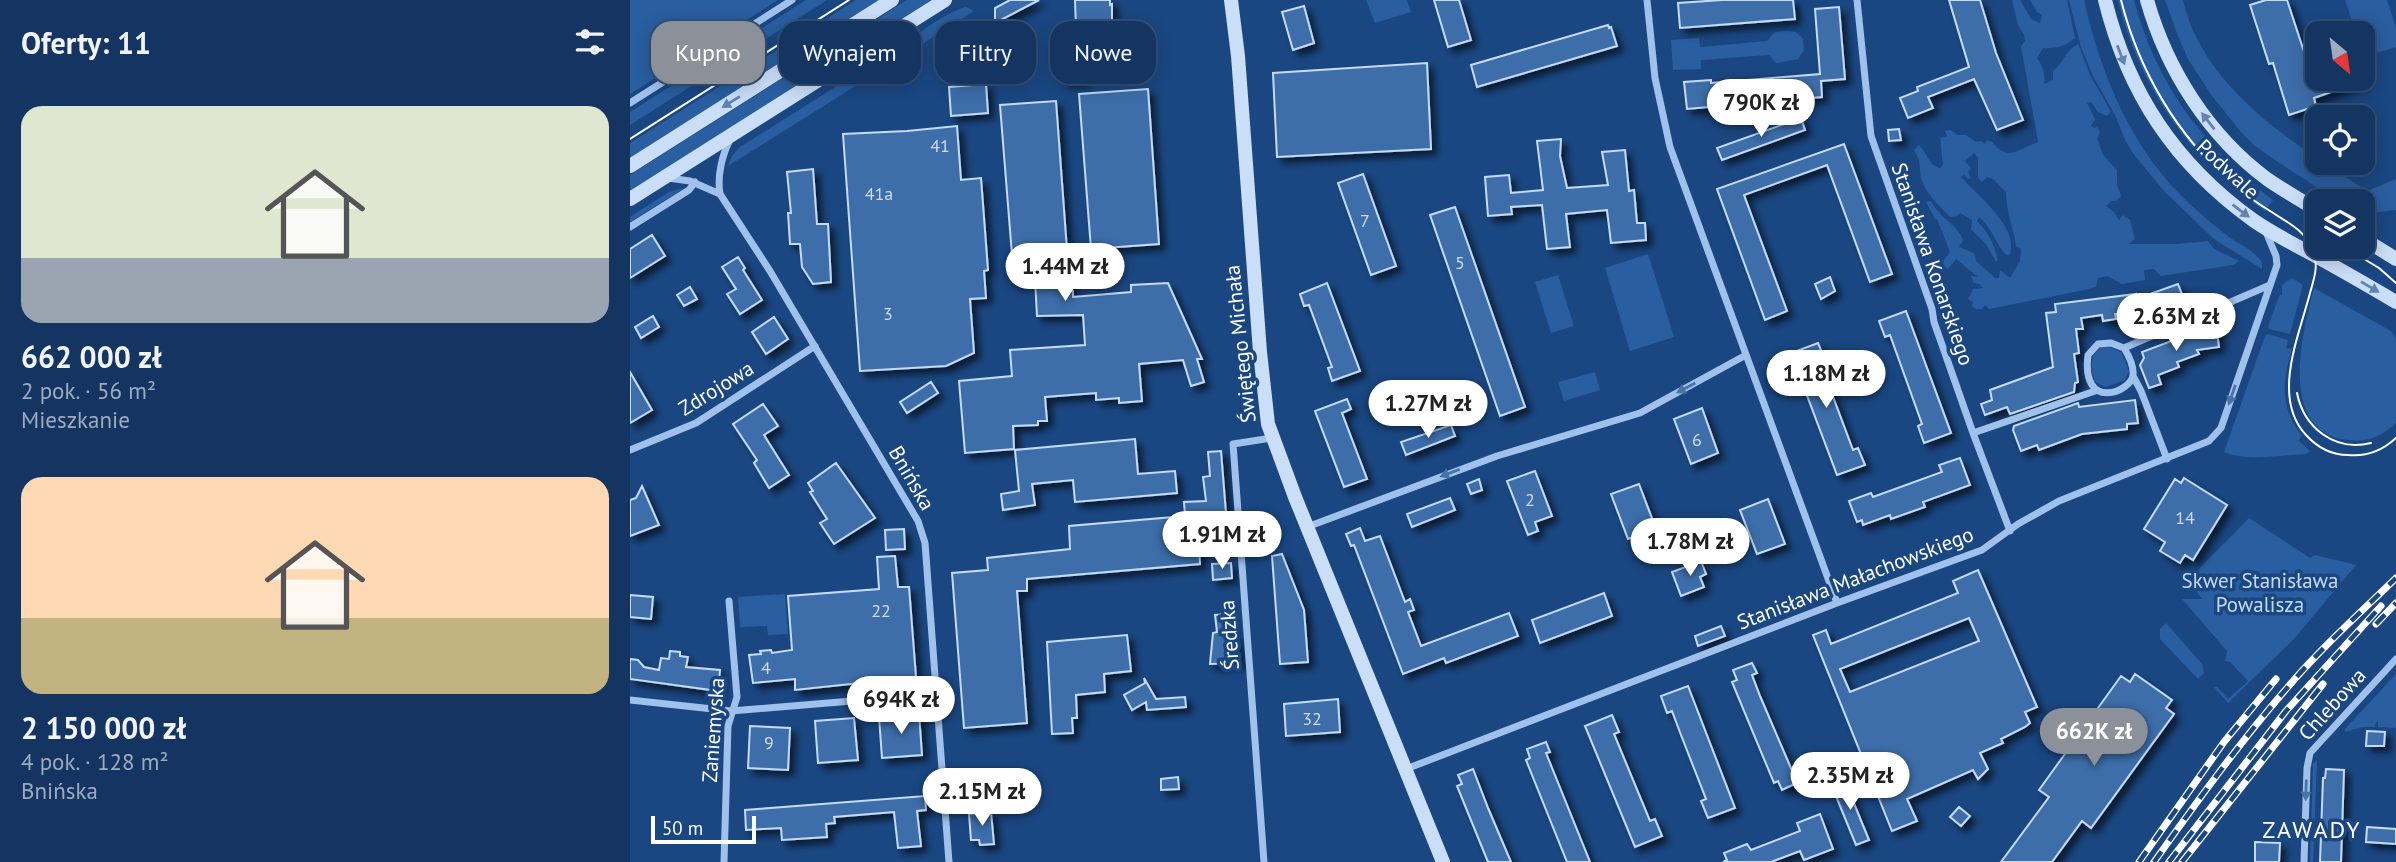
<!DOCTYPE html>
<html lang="pl">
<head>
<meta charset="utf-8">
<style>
  body { margin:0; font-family:"PT Sans",sans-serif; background:#1d3d68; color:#f1f3f6; height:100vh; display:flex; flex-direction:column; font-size:26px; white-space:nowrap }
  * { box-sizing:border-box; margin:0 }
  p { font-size:23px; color:#9dabbe }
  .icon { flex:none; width:38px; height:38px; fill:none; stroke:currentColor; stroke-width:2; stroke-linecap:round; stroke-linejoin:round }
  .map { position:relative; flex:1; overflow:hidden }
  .side { display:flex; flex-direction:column; background:#143562; width:630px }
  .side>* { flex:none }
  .hud { position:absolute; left:21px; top:21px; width:665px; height:63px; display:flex; gap:14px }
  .needle { width:46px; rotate:151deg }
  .fabs { position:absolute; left:1675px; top:21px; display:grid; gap:14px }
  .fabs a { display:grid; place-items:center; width:70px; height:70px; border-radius:14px; background:#143562; box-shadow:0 4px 18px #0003,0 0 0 2px #335077; font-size:35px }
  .scale { position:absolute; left:21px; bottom:18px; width:105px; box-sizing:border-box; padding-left:7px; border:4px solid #fff; border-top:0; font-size:19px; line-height:24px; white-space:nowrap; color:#fff; -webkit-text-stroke:5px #1a4782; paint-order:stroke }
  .price { position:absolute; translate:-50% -60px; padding:0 16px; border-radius:24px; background:#fff; color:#222; font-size:23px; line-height:46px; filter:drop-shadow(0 2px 4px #0008) }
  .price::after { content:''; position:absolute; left:50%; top:42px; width:21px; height:16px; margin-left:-10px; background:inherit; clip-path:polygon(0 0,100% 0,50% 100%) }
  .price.on { background:#8c9099; color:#fff }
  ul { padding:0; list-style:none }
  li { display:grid; align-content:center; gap:14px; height:371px; padding:0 21px }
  li span { display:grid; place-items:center; height:217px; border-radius:21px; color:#555 }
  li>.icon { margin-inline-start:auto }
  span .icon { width:126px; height:126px; fill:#fffc; stroke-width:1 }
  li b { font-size:30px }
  h2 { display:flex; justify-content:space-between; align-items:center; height:84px; padding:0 21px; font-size:30px }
  .chip { padding:0 24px; border-radius:21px; background:#143562; box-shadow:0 4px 18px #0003,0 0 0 2px #335077; font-size:24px; line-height:63px }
  .chip.on { background:#8c9099; color:#fff }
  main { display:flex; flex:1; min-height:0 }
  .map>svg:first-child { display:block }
</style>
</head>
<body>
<main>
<section class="side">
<h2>Oferty: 11<svg class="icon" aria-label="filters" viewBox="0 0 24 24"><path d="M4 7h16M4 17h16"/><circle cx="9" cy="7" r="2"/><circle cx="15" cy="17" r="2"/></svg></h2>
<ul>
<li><span style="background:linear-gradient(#dfe7d0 70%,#9aa5b1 0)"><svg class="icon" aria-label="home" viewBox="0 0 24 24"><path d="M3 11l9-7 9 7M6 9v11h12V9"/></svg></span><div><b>662 000 zł</b><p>2 pok. · 56 m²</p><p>Mieszkanie</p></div></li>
<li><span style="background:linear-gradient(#ffd9b3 65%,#c2b280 0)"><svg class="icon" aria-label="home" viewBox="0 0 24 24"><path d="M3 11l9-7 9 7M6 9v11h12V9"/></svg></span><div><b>2 150 000 zł</b><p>4 pok. · 128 m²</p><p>Bnińska</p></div></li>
</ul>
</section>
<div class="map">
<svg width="1766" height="862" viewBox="0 0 1766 862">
  <defs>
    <filter id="shadow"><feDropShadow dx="5.5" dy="5.5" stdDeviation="3.5" flood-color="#0009"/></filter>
  </defs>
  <rect width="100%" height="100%" fill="#1a4782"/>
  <path fill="#295ea0" d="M0,0H148L0,94Z
    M176,0H197L0,125V112Z
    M226,0H249L0,158V143Z
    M277,0H301L0,191V175Z
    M736,0H777L781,12L745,23Z
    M1382,0H1390L1401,19L1410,23L1412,15L1407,12L1400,0H1437L1445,38C1435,46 1427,49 1413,48L1407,58C1412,64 1416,76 1414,84L1423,80V71C1435,61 1434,52 1448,44L1460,75L1481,112L1477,116L1468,112L1461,102L1457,103L1465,119L1461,126L1464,128L1467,127L1470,132L1467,138L1473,155L1487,170V185L1491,196L1486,201H1481L1476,206L1484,212L1489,220L1493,215L1500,220L1505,239L1499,244H1548L1578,241L1584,249L1609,261L1603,265L1531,276L1524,269L1514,270L1515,280L1492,284L1477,276L1468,278L1466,287L1454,290L1359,309L1355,305L1352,309H1346L1342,306L1343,302L1338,299L1343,289L1353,288L1350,284L1344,283L1341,276L1348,277L1326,259L1318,269L1311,264L1320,252L1307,219H1305L1296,202L1301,201C1311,220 1327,224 1333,240L1329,247L1344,253L1346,261L1365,278H1369L1370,270L1380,278L1390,261L1391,249L1386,246C1383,228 1376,210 1376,192L1363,179L1357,177L1352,182L1348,178V158L1344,153L1335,161L1341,168L1338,172L1341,178L1338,179L1334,174L1331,177C1347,195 1392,230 1379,256C1367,250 1364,229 1349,217L1347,221C1359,233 1364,244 1368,260L1366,262L1356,244L1341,229L1342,220L1330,213L1327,216L1320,217C1310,206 1297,195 1292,181C1288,168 1293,165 1284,150L1289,145C1297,152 1298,165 1310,168L1313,165L1310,138L1317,136L1315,131L1320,130L1328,135H1336L1346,142L1351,141L1355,144L1357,140L1362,142C1378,162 1387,150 1408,142L1391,46L1395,41L1394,35L1388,25Z
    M1439,0H1454C1471,76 1503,153 1562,206C1574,217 1586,227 1599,237C1610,245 1626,251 1632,263V269L1584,239L1535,192L1505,156L1496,142L1485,115L1463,76L1451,47Z
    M1488,0H1504C1525,82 1575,150 1643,200L1635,211C1561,161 1509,87 1488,0Z
    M1535,0H1553C1568,69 1631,121 1687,158V163H1694L1737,191L1766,179V210L1733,214L1732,201H1708L1651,164L1625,146L1611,132L1582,96L1558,59L1548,36Z
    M1715,0H1757L1766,28V47L1733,57L1732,33H1726Z
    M336,7L344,11L280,52L277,47C282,34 322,10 336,7Z
    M1158,31L1166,32L1173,39L1174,50L1168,59L1146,63L1139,55L1071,60V69L1043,70L1041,40L1069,38L1070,47L1137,41L1145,32Z
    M265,54L270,58L98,166L102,156L110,147L256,55Z
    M54,188L0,222V217L39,192Z
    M1018,254L1044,337L1000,351L975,268Z
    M928,275L944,326L921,333L905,282Z
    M1662,278L1673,285L1660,334L1639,329L1638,327L1649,296L1652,294V285Z
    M1684,288L1761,331L1766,339V423C1752,436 1737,443 1717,440C1646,431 1673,331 1684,288Z
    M1638,334L1658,340L1656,348L1662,349C1652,382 1650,408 1672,436L1668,440L1680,451L1676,454C1650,455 1619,462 1594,452L1635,336Z
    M1472,347H1479L1491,352L1499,371L1495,380L1476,387L1466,383C1460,370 1459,355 1472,347Z
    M965,372L970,390L934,401L928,382Z
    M1619,518L1680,558L1685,555L1726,565L1663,640L1598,703L1584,687H1587L1598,699L1618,681L1600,662L1595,661L1597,651L1552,599H1572L1558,580Z
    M155,594L158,634L138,635L137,626L110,627L108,597Z
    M1536,623L1572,664L1574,673L1568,679L1530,639V629Z
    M1766,674V728L1748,727V722H1746L1745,727H1732L1715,732V729Z
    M1687,760L1683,862H1680L1683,764Z"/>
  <path fill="#3e6eaa" stroke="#c3dbf8" stroke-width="2" fill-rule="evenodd" filter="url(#shadow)" d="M380,0H409L365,23V8Z
    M445,0H480V5L482,4V37L454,38V27L446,28Z
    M804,0H829L841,40L818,47Z
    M1092,0H1163L1165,19L1050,28L1048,3Z
    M1319,0H1350L1366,53L1393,120L1367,130L1344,79L1298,97L1303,108L1278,118L1270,98L1288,91L1287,87L1339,67Z
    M1636,0H1657L1681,73L1687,71V79L1735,80L1684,98L1686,106L1659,115L1643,63L1639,64L1620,5Z
    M674,6L684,43L663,50L652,12Z
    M1209,7L1215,79L1191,81L1192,97L1057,109L1054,82L1081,80V83L1190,74L1185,9Z
    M978,25L979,28L981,27L987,46L847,87L841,65Z
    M797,63L801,149L647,157L643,73Z
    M454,68L455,80L434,81L433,70Z
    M356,84L358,113L321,116L319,87Z
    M518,89L529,244L461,249L449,94Z
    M426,101L440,291H443V297L501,292V285L538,283L572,359H567L574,382L561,386L553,360L509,364L512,401L489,403V398L466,400V393L415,397L417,421H408V425L383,426L384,449L335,453L329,381L382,376L380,350L455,345L453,315L407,316L405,279L384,280L370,105Z
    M1171,118L1175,130L1092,160L1087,148Z
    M327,126L331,180L351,178L358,270L354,271L356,298L340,299L344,353L316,366L230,371L213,134L277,131Z
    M1269,129L1271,140L1259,141L1258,130Z
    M931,139L930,156L937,188L978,185L972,152L995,150L999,191L1004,190L1007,223H1015L1016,240L981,243L977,210L936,214L940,247L917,249L912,205L881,207L882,214L858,216L855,177L879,175L881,193L913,190L907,141Z
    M1214,144L1262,274L1240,282L1197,165L1114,195L1157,311L1135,320L1087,189Z
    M183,169L187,224H198L201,282L183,284L172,267L170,244H160L158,213H161L157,172Z
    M733,174L766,266L741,275L708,183Z
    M825,207L895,407L870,416L800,215Z
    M22,235L35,256L0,278V249Z
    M108,257L115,268L113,270L132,300L110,314L97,294L106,289L92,267Z
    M1200,277L1205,291L1191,299L1185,284Z
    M697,283L730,371L702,381L698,368L702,367L679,305L674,306L670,294Z
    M1548,284L1556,305L1517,319L1516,316L1507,317L1506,311L1485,314L1486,319L1473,321L1472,315L1451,318L1453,329H1446L1449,353L1444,354L1448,382L1445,383L1444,392L1380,414L1377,407L1355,415L1351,404L1362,400L1360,390L1423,367L1416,313L1426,312L1425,304L1506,294V299Z
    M60,287L67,299L54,306L47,295Z
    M1276,311L1321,433L1294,443L1288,426L1292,424L1269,360L1260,335L1255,337L1249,321Z
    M23,316L29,327L11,338L5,327Z
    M144,317L158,339L136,354L122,332Z
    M1586,325L1589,347L1567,350L1569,354L1547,362L1549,367L1528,375L1531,384L1519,388L1510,365L1514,358L1512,352L1568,331V327Z
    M1188,343L1195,360L1190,362L1223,450L1228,448L1235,465L1207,475L1161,353Z
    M0,372L22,410L0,423Z
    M301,382L308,393L277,413L270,402Z
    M717,399L721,409L712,413L737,479L714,487L685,411Z
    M1505,400L1508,423L1497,424V429L1452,434L1409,450L1407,445L1391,451L1383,430L1384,426L1448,403L1449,407Z
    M133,404L148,426L134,435L159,475L139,488L124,463L127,460L103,424Z
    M1072,408L1088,453L1061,464L1044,419Z
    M821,425L825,436L776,455L771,442Z
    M505,439L508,474L545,471L547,493L445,502L443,480L402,484L405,505L373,510L371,494L389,491L385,450Z
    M591,451L597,526L568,528L570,564L397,579V591H387L397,723L334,728L322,573L358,570L357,558L440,549L439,526L555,516L554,502L576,501L573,477L580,476L578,452Z
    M1330,458L1340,485L1293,502L1295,507L1261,519L1260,515L1233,525L1232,520L1227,522L1219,501L1241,493L1243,497L1312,472L1309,465Z
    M206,463L245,518L204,544L190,523L197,519L180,492L183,491L178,483Z
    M905,471L922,516L905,522L908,531L898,535L877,481Z
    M1554,478L1597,505L1563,560L1555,555L1550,563L1530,551L1535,542L1514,529L1545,479L1551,483Z
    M849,479L852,490L841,494L837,484Z
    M1009,484L1026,529L998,539L981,494Z
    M12,486L29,525L0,536V500L6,498Z
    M820,498L825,510L782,527L777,514Z
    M1138,499L1155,544L1127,554L1110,510Z
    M730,528L735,541L750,536L775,602L780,599L784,610L778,612L791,646L879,613L888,636L816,663L814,658L773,674L724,545L721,546L716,534Z
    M274,529L275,549L256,550L255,530Z
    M652,554L674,610L678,662L650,664L642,556Z
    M265,556L268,587H279L286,677L165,690V679L123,683L119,655L131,654L130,651L141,650L142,653L162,650L158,596L249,589L247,557Z
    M1071,561L1076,574L1070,577L1074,587L1051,596L1042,572Z
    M601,563L602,578L583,580L582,564Z
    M1348,570L1407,707L1395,712L1400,723L1395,727L1371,739L1373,743L1350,753L1358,769L1348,779L1343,770L1277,799L1287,821L1262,831L1183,635L1196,630L1201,644L1328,593L1323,581ZM1339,618L1349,641L1220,692L1210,669Z
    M974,593L982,616L910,643L902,620Z
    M0,595L23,597L21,619L0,617Z
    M600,614L601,633L607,642L609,663L580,664L583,633L587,632L585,615Z
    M1091,626L1095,636L1068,646L1065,636Z
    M497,635L501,671L474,674L475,692L446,695L447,718H442L443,733L422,734L417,642Z
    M40,651L50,652V656L58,657L56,667L90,670L88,691L0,679V659L8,660L14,667L29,670L31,658L39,659Z
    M1122,663L1127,673L1122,675L1130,696L1163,773L1167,772L1171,781L1152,790L1148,781L1144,783L1102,682L1107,680L1103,670Z
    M1505,674L1542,700L1536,708L1544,714L1461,828L1452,821L1422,862H1371L1419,797L1409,790L1491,676L1500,682Z
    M514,678L526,699L555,697L556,707L517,710L516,702L502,710L494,695L515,683Z
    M1058,686L1105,808L1078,818L1071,801L1076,799L1051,735L1042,711L1037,713L1031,696Z
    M708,699L710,732L656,736L654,704Z
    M289,713L292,755L252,758L249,717Z
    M982,715L989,732L984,734L1020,821L1025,819L1032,836L1005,847L955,726Z
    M224,718L228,760L188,763L185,721Z
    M120,726L160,728L158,770L118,768Z
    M1737,731L1755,732L1754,746H1736Z
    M916,742L920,752L916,753L960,862H937L896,760L900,758L897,749Z
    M843,769L858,808L881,862H858L827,786L832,784L828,775Z
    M1696,769L1714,770L1711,862H1690L1693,778H1695Z
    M548,777L549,789L531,790V779Z
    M1214,779L1239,840L1226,845L1201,784Z
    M295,796L296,810L287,811L291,846L268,848L264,812L204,817L205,823L196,824L197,837L152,840L151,828L116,830L115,810Z
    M1329,807L1340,816L1331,826L1320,817Z
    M361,812L364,844L350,845L349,840H341L339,814Z
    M1190,814L1203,849L1174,860L1170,851L1141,862H1093L1097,860L1094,853L1117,844L1121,850L1170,831L1167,823Z
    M1737,827L1766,829V844L1736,842Z
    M1625,842L1650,843L1649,862H1625Z"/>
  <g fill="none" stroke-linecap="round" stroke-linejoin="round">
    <path stroke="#9fc1eb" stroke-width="7" d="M1017,0L1025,78L1040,147L1207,603
      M1227,0L1241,136L1302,309L1304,322L1343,433L1380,531
      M0,103L162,0
      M101,138C92,154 87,176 90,194L140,271L288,521L295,543L319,862
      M38,178L60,181L90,194
      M0,227L59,190L65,182
      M1481,343L1494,348C1499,356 1504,365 1503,375C1502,391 1451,413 1458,355L1468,344Z
      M1494,348L1640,285
      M1503,376L1511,391L1537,459
      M1343,433L1465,391
      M0,450L66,423L185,346
      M677,527L867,456L1010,413L1116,355
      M0,700L101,711L306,694
      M776,769L1207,603L1352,550L1388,524L1429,501L1579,441L1591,428L1647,265L1646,256L1636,232
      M94,862L98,726L107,697L99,601
      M634,862L603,444L642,438
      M1674,862L1677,768L1680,753L1766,659"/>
    <path stroke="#cadef8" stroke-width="14" d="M601,0L608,56L630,352L638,424L665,497L813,862
      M1475,0C1498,93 1545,164 1623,220C1640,232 1660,242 1678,252C1708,268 1737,285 1766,302
      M1517,0C1537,70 1578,135 1637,179C1653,190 1670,200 1687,210
      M0,166L262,0
      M0,199L315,0
      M1732,238L1766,259"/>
    <path stroke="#fff" stroke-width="2" d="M1491,0C1509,71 1547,136 1603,184C1614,193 1625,202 1637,209C1656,222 1675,229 1683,251C1689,265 1684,279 1680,293C1669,336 1641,398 1676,435C1687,447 1701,455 1718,455C1737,457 1752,451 1766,438
      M0,139L219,0
      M1714,247L1749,268L1766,283
      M1667,393C1674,428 1705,452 1741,443"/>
    <g stroke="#fff" stroke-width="7">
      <path id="rail" d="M1746,624L1766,603
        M1509,862L1594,742L1646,679
        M1524,862C1566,803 1609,743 1657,688C1690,649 1729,614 1766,578
        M1539,862L1656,711L1751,606
        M1552,862L1693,684"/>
    </g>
    <use href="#rail" stroke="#1a4782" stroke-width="4.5" stroke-dasharray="13" stroke-linecap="butt"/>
  </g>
  <defs><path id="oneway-solid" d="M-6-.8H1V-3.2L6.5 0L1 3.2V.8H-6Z" transform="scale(1.75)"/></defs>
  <g fill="#6083b1">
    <use href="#oneway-solid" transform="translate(1491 55) rotate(69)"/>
    <use href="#oneway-solid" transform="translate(101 102) rotate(148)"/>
    <use href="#oneway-solid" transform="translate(1578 121) rotate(-128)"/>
    <use href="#oneway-solid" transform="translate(1611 211) rotate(37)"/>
    <use href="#oneway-solid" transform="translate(1740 287) rotate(31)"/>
  </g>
  <g fill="#4972a7">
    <use href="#oneway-solid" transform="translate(1056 388) rotate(152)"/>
    <use href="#oneway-solid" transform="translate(1602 395) rotate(109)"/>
    <use href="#oneway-solid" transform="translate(820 473) rotate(159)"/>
    <use href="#oneway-solid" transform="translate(1676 790) rotate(92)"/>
  </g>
  <g text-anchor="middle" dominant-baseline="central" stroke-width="7" stroke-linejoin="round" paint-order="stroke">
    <g font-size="18" fill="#cfdbea">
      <text x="310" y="145">41</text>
      <text x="249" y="193">41a</text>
      <text x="735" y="220">7</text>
      <text x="830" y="262">5</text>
      <text x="258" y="313">3</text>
      <text x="1067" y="439">6</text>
      <text x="900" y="499">2</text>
      <text x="1555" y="517">14</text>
      <text x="251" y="610">22</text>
      <text x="136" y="667">4</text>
      <text x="682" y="718">32</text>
      <text x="139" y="742">9</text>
    </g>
    <g font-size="21" fill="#fff" stroke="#1a4782">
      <text transform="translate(1598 169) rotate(43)">Podwale</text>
      <text transform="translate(1303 264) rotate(71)">Stanisława Konarskiego</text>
      <text transform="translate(610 344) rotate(-96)">Świętego Michała</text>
      <text transform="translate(86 388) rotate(-32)">Zdrojowa</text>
      <text transform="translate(282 478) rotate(60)">Bnińska</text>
      <text transform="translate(1225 578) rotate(-21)">Stanisława Małachowskiego</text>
      <text transform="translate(599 635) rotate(-94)">Średzka</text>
      <text transform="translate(1702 704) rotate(-48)">Chlebowa</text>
      <text transform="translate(83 730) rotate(-86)">Zaniemyska</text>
    </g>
    <g font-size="21" fill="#c3dbf8" stroke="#1a4782">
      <text x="1630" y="580">Skwer Stanisława<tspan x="1630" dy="24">Powalisza</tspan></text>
    </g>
    <g font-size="24" letter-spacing="2" fill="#fff" stroke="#1a4782">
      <text x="1682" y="829">ZAWADY</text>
    </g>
  </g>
</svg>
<div class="fabs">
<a><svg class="needle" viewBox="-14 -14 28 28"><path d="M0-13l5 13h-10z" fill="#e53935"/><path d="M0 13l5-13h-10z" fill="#9dabbe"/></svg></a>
<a><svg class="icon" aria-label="locate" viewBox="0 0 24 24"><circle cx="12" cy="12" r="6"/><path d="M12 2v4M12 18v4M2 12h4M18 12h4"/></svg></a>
<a><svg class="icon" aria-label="layers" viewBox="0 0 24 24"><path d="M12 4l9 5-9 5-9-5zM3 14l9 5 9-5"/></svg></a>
</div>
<div class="scale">50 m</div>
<b class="price" style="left:1131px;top:139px">790K zł</b>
<b class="price" style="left:435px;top:303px">1.44M zł</b>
<b class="price" style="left:1546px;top:353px">2.63M zł</b>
<b class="price" style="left:1196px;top:410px">1.18M zł</b>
<b class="price" style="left:798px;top:440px">1.27M zł</b>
<b class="price" style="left:592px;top:571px">1.91M zł</b>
<b class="price" style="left:1060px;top:578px">1.78M zł</b>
<b class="price" style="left:271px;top:736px">694K zł</b>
<b class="price on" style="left:1464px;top:768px">662K zł</b>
<b class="price" style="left:1220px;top:812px">2.35M zł</b>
<b class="price" style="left:352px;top:828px">2.15M zł</b>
<div class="hud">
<a class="chip on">Kupno</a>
<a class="chip">Wynajem</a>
<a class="chip">Filtry</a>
<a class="chip">Nowe</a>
</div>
</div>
</main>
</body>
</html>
